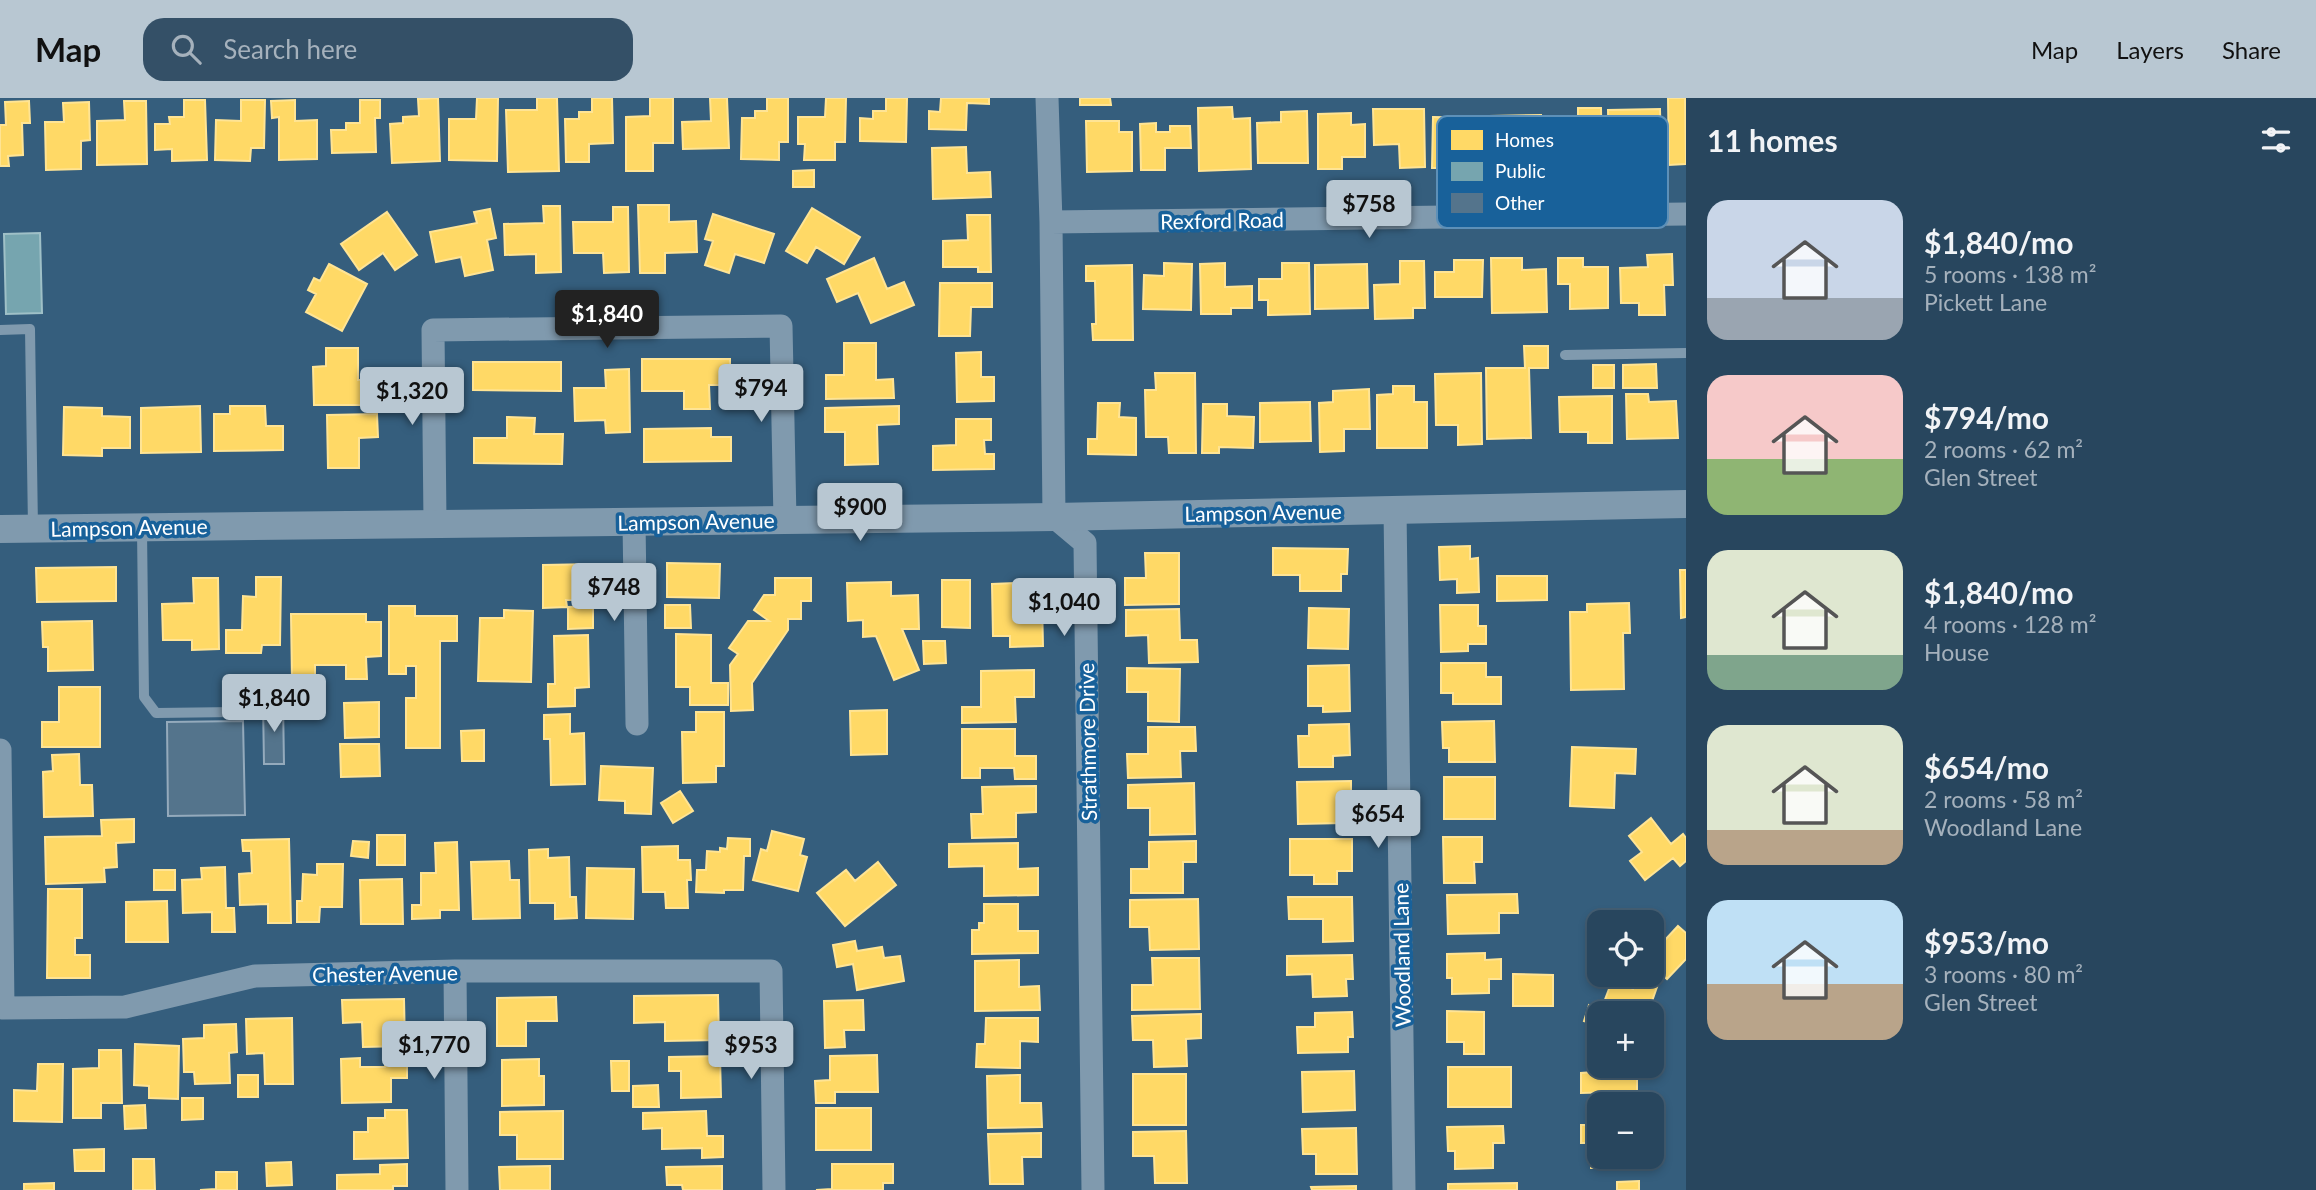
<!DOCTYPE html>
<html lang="en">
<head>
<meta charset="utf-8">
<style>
  body { margin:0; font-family:Lato,sans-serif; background:#345067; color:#f1f3f6; height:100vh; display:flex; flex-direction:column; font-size:26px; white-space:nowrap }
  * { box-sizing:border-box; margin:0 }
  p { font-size:23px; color:#a5b1bc }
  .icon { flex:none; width:38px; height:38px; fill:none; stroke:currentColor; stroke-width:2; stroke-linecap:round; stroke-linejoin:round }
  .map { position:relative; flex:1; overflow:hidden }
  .sheet { display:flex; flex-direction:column; background:#28465e; width:630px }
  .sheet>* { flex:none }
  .fabs { position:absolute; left:1587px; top:812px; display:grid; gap:14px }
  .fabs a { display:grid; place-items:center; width:77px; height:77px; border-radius:14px; background:#28465e; box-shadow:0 4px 10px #0003,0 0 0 2px #445e73; font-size:35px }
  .price { position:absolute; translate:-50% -60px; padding:0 16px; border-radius:7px; background:#b8c7d2; color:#111; font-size:23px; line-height:46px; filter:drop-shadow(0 2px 4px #0008) }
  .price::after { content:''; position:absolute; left:50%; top:42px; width:21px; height:16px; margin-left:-10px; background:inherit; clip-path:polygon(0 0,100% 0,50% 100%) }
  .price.on { background:#222; color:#fff }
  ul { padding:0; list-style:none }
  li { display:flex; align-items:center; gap:21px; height:175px; padding:0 21px }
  li span { display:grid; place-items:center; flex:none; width:196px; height:140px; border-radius:21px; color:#555 }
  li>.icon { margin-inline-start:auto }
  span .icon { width:84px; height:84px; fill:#fffc; stroke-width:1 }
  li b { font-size:30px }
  h2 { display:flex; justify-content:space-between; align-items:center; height:84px; padding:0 21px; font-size:30px }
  header { display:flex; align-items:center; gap:42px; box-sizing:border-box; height:98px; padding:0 35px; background:#b8c7d2; color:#111 }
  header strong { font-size:33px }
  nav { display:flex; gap:38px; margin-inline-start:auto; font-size:24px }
  .search { width:490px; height:63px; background:#345067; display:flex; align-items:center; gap:18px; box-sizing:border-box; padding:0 24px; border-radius:21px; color:#a5b1bc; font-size:26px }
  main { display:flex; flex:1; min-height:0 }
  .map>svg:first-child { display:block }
</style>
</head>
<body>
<header>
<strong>Map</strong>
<div class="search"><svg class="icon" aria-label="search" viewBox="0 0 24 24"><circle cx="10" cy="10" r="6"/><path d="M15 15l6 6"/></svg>Search here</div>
<nav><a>Map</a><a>Layers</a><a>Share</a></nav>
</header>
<main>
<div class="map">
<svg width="1686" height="1092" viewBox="0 0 1686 1092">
  <rect width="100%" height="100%" fill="#355e7d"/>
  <path fill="#ffd966" stroke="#ffe494" stroke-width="2" d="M438,0L440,63L392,65L390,26L403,25V19L419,18L418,1Z
    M477,0H498L497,63L449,62V21H476Z
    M537,0H557L559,73L508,74L506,12H537Z
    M592,0H612L613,45L589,46V64H566L565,21H579V14H592Z
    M650,0H673V45H653V73H626V19L650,18Z
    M710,0H727L729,50L683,51L682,24L711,23Z
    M767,0H788V44H779V62L741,61L742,20H755V13H767Z
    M826,0H846L845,44H835V62H804L805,46H798V19H825Z
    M886,0H907L906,44L860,43V20L873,21V13H886Z
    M941,0H989V6L967,5L966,32L929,31V13L940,14Z
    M1080,0H1110L1111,7H1080Z
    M1668,0H1685L1686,66L1669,67Z
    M184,2H205L207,62L172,63V51L155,52V26H170L169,19H184Z
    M241,2H265L264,50H251L250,63L215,62L216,22L241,23Z
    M295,2V23L317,22V61L279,62V19L272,20L271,3Z
    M360,2H380V20H375L376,54L332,55L331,32H346V25H360Z
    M29,3L30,25H22L23,57L8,58L9,68H0V27H6L5,4Z
    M124,3H146L147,66L97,67V23L125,22Z
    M89,4L90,42L81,43V71L46,72L45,24H64L63,5Z
    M1232,9L1233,21L1250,20L1251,71L1199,73L1198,10Z
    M1578,10H1601L1602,69H1579V59H1550V21H1578Z
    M1373,11H1424L1425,69L1400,70L1399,46L1374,47Z
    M1660,11L1661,58L1632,59V68H1609L1608,12Z
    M1307,13L1308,65H1258L1257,25L1281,24V14Z
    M1351,15V27L1365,26V59H1342V71H1318V16Z
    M1541,17L1542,69H1517L1516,45H1491L1490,18Z
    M1433,19L1485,20L1484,59L1448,58V70H1432Z
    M1086,23H1119V34H1132V73L1087,74Z
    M1156,25V34H1170V28H1190L1191,50H1165V72H1141L1140,26Z
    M966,49L967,75L990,74L991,99L933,101L932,50Z
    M814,72V89H793V73Z
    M638,107H669V124L696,123L697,154L665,155V175H640Z
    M543,108H560L561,174L536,175V156L505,157L504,126L544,125Z
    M613,109H628L629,174L604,175L603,155H574L573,124H613Z
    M812,110L860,139L844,166L816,149L807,165L786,153Z
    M490,111L496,140L487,142L493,172L465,178L461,159L436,164L430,134L477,125L474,114Z
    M387,114L417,157L395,172L383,155L359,172L341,146Z
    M713,116L774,136L764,165L735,156L729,175L705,167L713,143L705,141Z
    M967,117H990L991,174H978V169H943V143L968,142Z
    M1672,156L1673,187H1664L1665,217H1639V205H1621L1620,170L1648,169L1647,157Z
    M874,160L887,191L904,184L914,207L871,225L858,195L837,204L827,181Z
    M1491,160H1522V172L1546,171L1547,214L1492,215Z
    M1558,160H1583V169H1608V210L1570,211V186H1558Z
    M1454,162H1483L1482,199H1435V174H1454Z
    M1400,163H1424L1425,210H1413V220L1375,221L1374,187L1400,186Z
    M1164,165L1192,166L1191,212L1143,211L1144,177L1164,178Z
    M1225,165V189L1252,188V210H1231V216H1201L1200,166Z
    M1282,165H1309L1310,216L1268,217V202H1259V181H1282Z
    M329,166L367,186L342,233L306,214L316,196L308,192L314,180L320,183Z
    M1367,166L1368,210L1315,211V167Z
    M1132,167L1133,242H1093L1092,226H1096L1095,183H1086V168Z
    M940,185H992V209H971L970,238H939Z
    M844,245H876V282L893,281L894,300L826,301V277H844Z
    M1524,248H1548V270H1529L1531,340L1487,341L1486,270H1525Z
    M326,250H358V282H377L378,307H314L313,269L326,268Z
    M981,254V279H994V303L957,304L956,255Z
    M642,261H730V287H709L710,311H684V293H642Z
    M473,264H561V293L473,292Z
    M1656,266L1657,290H1623V267Z
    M1593,267H1614V290H1593Z
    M629,271L630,334L606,335L605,322L575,323L574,290H606L605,272Z
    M1155,275H1195L1196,355H1169L1168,339H1146L1145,292H1156Z
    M1481,275L1482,346L1458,347V327H1436L1435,276Z
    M1393,288H1414V304H1427V350H1377V297L1393,296Z
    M1369,291L1370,331H1344V353L1320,354L1319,305L1333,304V293Z
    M1626,296H1648L1649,304L1676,303L1678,340L1627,341Z
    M1612,298V345H1588V334H1560L1559,299Z
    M1310,304L1311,343L1260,344V305Z
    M1098,305H1120L1119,319L1136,320V357L1088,356V341H1097Z
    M1203,306H1227V318L1254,319L1253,350L1219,349V355H1202Z
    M200,308L201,354L141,355V310Z
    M230,308H265L266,328H283V352L214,353V316H230Z
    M899,308V326L877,327L878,366L845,367V334H825V310Z
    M64,309L102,310V318L130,319V350H102V358L63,357Z
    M377,316L378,339L359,340V370H328L327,317Z
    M507,319L535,320L534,336H563L562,366L474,365V340H507Z
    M956,321H991V342H984L985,356H994V371L933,372V348L956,347Z
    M711,330V339H731V363L644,364V331Z
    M1470,448V461L1478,460L1479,494L1457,495V481L1440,482L1439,449Z
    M1273,450L1348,451L1347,476H1341V493H1300V477H1273Z
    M1145,455H1179V506L1125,507V480H1146Z
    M667,465L720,466L719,500L667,499Z
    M594,466V502H566L567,509L543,510V467Z
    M116,469V503L37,504L36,470Z
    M1680,472H1686V519L1681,520Z
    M1497,478H1547V502L1497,503Z
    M256,479H281L280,547H262L261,555H226V532H242L243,498L256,499Z
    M193,480H218L219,551L192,552V542H163L162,506L194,505Z
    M775,480H811V503H801V521H788V532L752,585L753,612L731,613L730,567L738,556L729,550L748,523H769L754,512L764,497H775Z
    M942,482H970V530L942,529Z
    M891,484V498L918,497L919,531H902L919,572L894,582L876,538L863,539V522L848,523L847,485Z
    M1015,485L1016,504L1042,503L1043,548L1010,549V538H993L992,486Z
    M1629,505L1630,535H1623L1624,591L1571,592L1570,514H1587V506Z
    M665,507H690L691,530H665Z
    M1440,507H1478V528H1486V546H1468V553L1441,554Z
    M389,508H415V518H457V543H440V650H406V600H416V568H406V576H389Z
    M593,508V530L568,531V509Z
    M1309,510L1349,511L1348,551L1308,550Z
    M1179,511L1180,542H1197L1198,564L1149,565L1148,537L1126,538V512Z
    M504,512L533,513L531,584L478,583L480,520H504Z
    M291,516H366V524H381V558L366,559L367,581H346V567H315V582H292Z
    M92,523L93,572L48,573V549H43L42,524Z
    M676,536L711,537V585H728V607H690V589H676Z
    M588,537L589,589L575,590V608L548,609V586H555L554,538Z
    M923,543H945L946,565L924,566Z
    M1441,565H1486V579H1501V606H1453V595H1441Z
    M1349,567L1350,613L1323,614V608H1308V568Z
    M1127,570L1180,571L1179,624L1148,623V594H1127Z
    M1034,572V599H1015L1016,624L962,625V609H981V573Z
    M59,589H100V649H42V624H59Z
    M379,604V639L345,640L344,605Z
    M887,612V656L851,657L850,613Z
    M696,614H724V668H716V684L683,685L682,634H696Z
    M570,616V636L584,635L585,686L551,687L550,641H544V617Z
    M1494,623L1495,664H1449V650H1443L1442,624Z
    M1349,626L1350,657L1333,658V669H1299L1298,638H1309V627Z
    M1148,629H1195L1196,653H1180L1181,679L1128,680L1127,656H1148Z
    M962,631H1015V658H1036V681H1015L1014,670H980V680H962Z
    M484,632V663H462L461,633Z
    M340,646H379L380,678L341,679Z
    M1572,649L1636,651L1635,676L1615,675L1614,710L1570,708Z
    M79,656L80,687H92L93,718L44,719L43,674L53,673L52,657Z
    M601,668L653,670L651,716L625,715V703L599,702Z
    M1444,679H1495V721H1444Z
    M1351,683V708H1344V725L1298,726L1297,684Z
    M1194,685L1195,736L1150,737V710H1128V687Z
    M1036,688V714L1016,715V739L972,740L971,716H983L982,689Z
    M680,693L693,713L673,725L661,705Z
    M1651,720L1671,746L1683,736L1686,740V763L1680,768L1673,760L1645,782L1630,763L1642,754L1629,738Z
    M134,721V744L116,745L117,769L104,770L105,784L46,786L45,739L102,738L101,722Z
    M772,733L804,741L800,757L807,759L798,793L753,782L761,751L767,753Z
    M377,737H405V767H377Z
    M1443,739H1482V764H1474L1475,785H1444Z
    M728,740L750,741V758H744L743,792H724V795L696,794L697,772H706L707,753L720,754V750L727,751Z
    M289,741L291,825H268V806L240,807L239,776L252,775L251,753H243L242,742Z
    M1290,741H1352V773H1337V786H1314V777H1290Z
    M353,743L369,744L368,760L351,758Z
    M1196,743V764H1183V795H1131V771H1149V744Z
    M457,744L459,812H440V820L412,821V807H421V775H436L435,745Z
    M1018,745V771L1038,770V797L984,798V768L949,769V746Z
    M678,748V762H690L691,782H687L688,810H666L665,794H643L642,749Z
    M548,751V760L569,759L570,799H576L577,820L555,821V805H530L529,752Z
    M509,763L510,782H519L520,820L473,821L471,764Z
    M878,764L896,787L845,828L817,795L846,772L855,783Z
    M317,766H343L342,809H320L319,824H297V803H302L303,776L317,777Z
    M225,769L226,810H234L235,834H212V814L183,815L182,782L202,781L201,770Z
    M587,770L634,771L633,821L586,820Z
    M154,772H175V792H154Z
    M402,781L403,826H361L360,782Z
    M48,791H82V840H75V857H90V880H47Z
    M1517,796L1518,815H1499V835L1448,836L1447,797Z
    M1288,799H1352L1353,843L1323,844V821H1289Z
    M1198,801L1199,851L1150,852L1149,829H1130V802Z
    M167,803L168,844H126V804Z
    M984,806H1018V833H1038V855L972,856V832H979V825H984Z
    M1678,828L1686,835V861L1667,881L1652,867V856Z
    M855,843L857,853L882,849L884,860L900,858L904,883L857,892L853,866L837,869L833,847Z
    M1485,855V862L1501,861V881H1489V895L1452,896V880H1447V856Z
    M1352,857L1353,881H1346L1347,898L1313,899L1312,876L1287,877V858Z
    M1152,860H1199L1200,911L1132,912V887H1153Z
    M1019,862V889L1039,888L1040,912L975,913V863Z
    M1513,876L1553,877V908H1513Z
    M1636,882L1657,889L1649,912L1630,905L1627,915H1600V928L1584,923L1589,907L1601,912L1612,883L1633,891Z
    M718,897L719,942L665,943V924L634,925V898Z
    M556,899L557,923H526V948H497V900Z
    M404,901L405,948L363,949L362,924L343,925L342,902Z
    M863,902L864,932H844L845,949L825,950L824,903Z
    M1447,913L1484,914V956H1464V944H1447Z
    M1352,914L1353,939H1348V954L1298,955L1297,929H1315V915Z
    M1201,916V940L1186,941L1187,968L1154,969L1153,942H1133L1132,918Z
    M292,920L293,986H265L264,955L247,956L246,921Z
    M986,920H1038V944L1020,943V970L976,969L977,946H985Z
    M236,926L237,954L229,955L230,985L195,986L194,974H184L183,941L204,940V927Z
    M135,946L179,948L178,1001L149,1000V988L134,987Z
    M1593,950H1600V968H1622V981H1637V1005H1615V994L1581,995V975L1594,974Z
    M99,952H121L122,1005H101V1020H73V971L99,970Z
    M877,957L878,994H835V1005H816L815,983L830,982V958Z
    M407,958V980H391V1004L342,1005L341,961L360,960V969H385V959Z
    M720,958L721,999L681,1000V973H669V959Z
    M539,961V978H544V1007L502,1008V962Z
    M611,963H629V993H612Z
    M38,966H63L62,1024L14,1023V992L37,993Z
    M1448,969H1511V1009H1448Z
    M1354,973L1355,1012L1303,1014L1302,974Z
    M1133,976H1186V1027H1133Z
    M238,977H258V999H238Z
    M1020,977V1005H1041L1042,1029L988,1030L987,978Z
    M658,987L659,1009H633V988Z
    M182,1000H203V1021L182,1022Z
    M145,1007L146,1030L125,1031L124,1008Z
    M816,1010H871V1052H816Z
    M385,1012H407L408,1060L354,1061V1034H368V1020H385Z
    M563,1013V1061H517V1037H500V1014Z
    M706,1013L707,1038H723V1059L702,1060V1050L662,1051V1030L643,1031V1015Z
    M1592,1014H1600V1059H1622V1070H1591V1045H1581V1027H1592Z
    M1503,1028L1504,1045H1493V1070L1455,1071V1053H1448L1447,1029Z
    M1356,1030L1357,1076H1316V1056H1303L1302,1031Z
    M1186,1033L1187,1085H1155L1154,1058H1133V1034Z
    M1041,1035V1059H1022L1023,1086H990L988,1036Z
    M104,1051V1073H75L74,1052Z
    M133,1061H154L155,1092H133Z
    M291,1064L292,1087L267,1088L266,1065Z
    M407,1066V1088H393V1092H337V1077L380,1076V1067Z
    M832,1066H893V1085H883V1092H816L832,1091Z
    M550,1068V1092H500L499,1069Z
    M722,1068V1092H683L682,1087H667L666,1069Z
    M216,1074H237V1092H200L216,1091Z
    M1639,1083V1092H1617V1084Z
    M54,1085V1092H24V1086Z
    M1517,1085V1092H1448V1086Z
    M1356,1088V1092H1312L1311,1089Z"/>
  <path fill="#76a5af" stroke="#9fc0c7" stroke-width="2" d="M40,135L42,215L6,216L4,136Z"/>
  <path fill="#54748c" stroke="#94aabc" stroke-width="2" d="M263,605H283L284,666H264Z
    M243,623L245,717L168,718L167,624Z"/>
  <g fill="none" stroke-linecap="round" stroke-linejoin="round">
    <path stroke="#809aae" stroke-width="10" d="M0,232L30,231L33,430
      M1565,257L1686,255
      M142,432L144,599L156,615L236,614"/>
    <path stroke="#809aae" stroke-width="23" d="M1047,0L1051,124L1054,419L1085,445L1093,1092
      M1051,124L1686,116
      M1395,411L1404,1092
      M435,424L433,232L781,228L785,422
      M634,424L637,626
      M0,652L3,910L125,909L255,878L455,873H771L774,1092
      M455,873L457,1092"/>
    <path stroke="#809aae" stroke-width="28" d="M0,431L1054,419L1686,406"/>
  </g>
  <g text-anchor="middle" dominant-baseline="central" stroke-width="7" stroke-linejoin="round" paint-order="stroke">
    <g font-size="21" fill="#fff" stroke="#18619a">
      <text transform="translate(1222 122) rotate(-1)">Rexford Road</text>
      <text transform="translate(1263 414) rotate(-1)">Lampson Avenue</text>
      <text transform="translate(696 423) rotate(-1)">Lampson Avenue</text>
      <text transform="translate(129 429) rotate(-1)">Lampson Avenue</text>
      <text transform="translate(1087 644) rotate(-91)">Strathmore Drive</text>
      <text transform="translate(1401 857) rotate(-91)">Woodland Lane</text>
      <text transform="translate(385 875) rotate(-1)">Chester Avenue</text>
    </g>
  </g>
  <rect x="1437" y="18" width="231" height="112" rx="10" fill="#18619a" stroke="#5d90b8" stroke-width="2"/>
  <rect x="1451" y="32" width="32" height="20" fill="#ffd966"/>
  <rect x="1451" y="64" width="32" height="19" fill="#76a5af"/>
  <rect x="1451" y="95" width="32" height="20" fill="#54748c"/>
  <g font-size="19" fill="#fff">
    <text x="1495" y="49">Homes</text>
    <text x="1495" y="80">Public</text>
    <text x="1495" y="112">Other</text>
  </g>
</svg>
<div class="fabs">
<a><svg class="icon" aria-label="locate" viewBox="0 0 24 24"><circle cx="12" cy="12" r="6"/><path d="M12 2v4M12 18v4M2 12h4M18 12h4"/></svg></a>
<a>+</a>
<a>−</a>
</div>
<b class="price" style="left:1369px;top:142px">$758</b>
<b class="price on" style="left:607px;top:252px">$1,840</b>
<b class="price" style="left:761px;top:326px">$794</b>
<b class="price" style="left:412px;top:329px">$1,320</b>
<b class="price" style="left:860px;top:445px">$900</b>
<b class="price" style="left:614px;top:525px">$748</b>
<b class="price" style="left:1064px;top:540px">$1,040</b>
<b class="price" style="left:274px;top:636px">$1,840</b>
<b class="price" style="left:1378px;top:752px">$654</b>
<b class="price" style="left:434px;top:983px">$1,770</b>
<b class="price" style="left:751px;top:983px">$953</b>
</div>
<section class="sheet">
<h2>11 homes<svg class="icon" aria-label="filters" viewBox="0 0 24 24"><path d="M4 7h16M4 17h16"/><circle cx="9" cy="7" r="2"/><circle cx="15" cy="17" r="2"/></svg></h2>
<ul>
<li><span style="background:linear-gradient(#c9d6e8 70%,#9aa5b1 0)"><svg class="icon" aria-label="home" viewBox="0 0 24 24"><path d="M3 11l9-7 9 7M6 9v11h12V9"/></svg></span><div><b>$1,840/mo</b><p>5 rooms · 138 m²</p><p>Pickett Lane</p></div></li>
<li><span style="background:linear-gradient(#f6c9c9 60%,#8fb573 0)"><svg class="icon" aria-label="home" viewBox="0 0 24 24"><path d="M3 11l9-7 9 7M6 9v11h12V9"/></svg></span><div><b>$794/mo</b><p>2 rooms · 62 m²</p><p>Glen Street</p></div></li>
<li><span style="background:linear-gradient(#dfe7d0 75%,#7fa58c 0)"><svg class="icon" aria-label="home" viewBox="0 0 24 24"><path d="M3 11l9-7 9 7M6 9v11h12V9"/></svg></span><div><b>$1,840/mo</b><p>4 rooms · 128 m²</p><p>House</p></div></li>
<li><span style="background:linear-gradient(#dfe7d0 75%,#b9a48a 0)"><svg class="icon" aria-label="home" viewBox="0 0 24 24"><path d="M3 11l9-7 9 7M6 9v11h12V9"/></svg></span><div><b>$654/mo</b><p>2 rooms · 58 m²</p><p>Woodland Lane</p></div></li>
<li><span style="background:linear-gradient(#bfe0f5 60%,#b9a48a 0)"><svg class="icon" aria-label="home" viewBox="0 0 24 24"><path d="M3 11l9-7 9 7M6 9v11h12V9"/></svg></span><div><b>$953/mo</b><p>3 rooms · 80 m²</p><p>Glen Street</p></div></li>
</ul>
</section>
</main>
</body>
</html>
